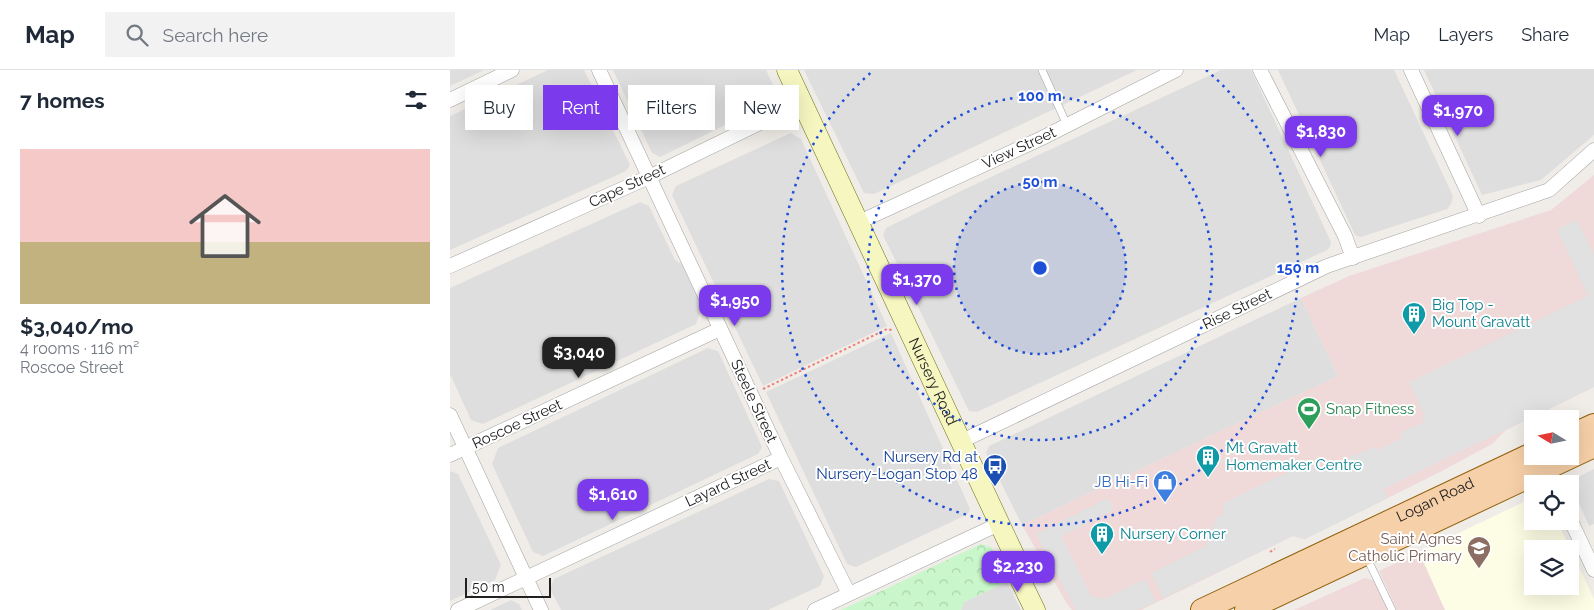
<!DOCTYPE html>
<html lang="en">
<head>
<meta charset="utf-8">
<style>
  body { margin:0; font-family:Raleway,sans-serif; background:#f2f2f3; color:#1f2937; height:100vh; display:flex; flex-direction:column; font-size:19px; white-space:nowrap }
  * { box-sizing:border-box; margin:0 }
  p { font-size:16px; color:#747a83 }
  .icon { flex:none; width:28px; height:28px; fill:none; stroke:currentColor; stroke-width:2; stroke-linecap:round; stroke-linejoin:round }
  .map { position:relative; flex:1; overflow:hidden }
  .drawer { display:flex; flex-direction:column; background:#fff; width:450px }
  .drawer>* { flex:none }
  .top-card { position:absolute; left:15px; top:15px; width:475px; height:45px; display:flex; gap:10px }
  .needle { width:32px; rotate:280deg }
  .fabs { position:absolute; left:1074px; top:340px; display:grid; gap:10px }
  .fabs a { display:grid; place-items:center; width:55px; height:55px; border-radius:0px; background:#fff; box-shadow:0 5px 20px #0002; font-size:25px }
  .scale { position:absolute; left:15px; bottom:12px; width:86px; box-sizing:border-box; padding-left:5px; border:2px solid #212121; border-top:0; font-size:14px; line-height:18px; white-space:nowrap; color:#212121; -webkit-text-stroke:4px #fff; paint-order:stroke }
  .price { position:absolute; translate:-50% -42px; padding:0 11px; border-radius:10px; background:#7c3aed; color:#fff; font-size:16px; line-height:32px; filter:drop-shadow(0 1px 2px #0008) }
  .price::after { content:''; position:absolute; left:50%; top:30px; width:15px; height:11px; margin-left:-8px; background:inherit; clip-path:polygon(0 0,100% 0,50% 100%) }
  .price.active { background:#222; color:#fff }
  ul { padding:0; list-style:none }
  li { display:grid; align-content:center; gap:10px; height:265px; padding:0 20px }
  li+li { border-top:1px solid #e0e1e3 }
  li span { display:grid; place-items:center; height:155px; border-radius:0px; color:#555 }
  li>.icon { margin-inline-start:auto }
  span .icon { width:90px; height:90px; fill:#fffc; stroke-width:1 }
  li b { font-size:21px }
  h2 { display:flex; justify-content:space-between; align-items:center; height:60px; padding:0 20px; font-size:21px }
  .chip { padding:0 18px; border-radius:0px; background:#fff; box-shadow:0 5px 20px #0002; font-size:18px; line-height:45px }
  .chip.active { background:#7c3aed; color:#fff }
  header { display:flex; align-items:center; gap:30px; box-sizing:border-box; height:70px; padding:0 25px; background:#fff; border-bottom:1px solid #e0e1e3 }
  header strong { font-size:24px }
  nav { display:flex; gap:28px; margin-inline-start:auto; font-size:18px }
  .search { width:350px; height:45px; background:#f2f2f3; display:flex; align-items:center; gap:12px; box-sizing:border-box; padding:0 18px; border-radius:0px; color:#747a83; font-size:19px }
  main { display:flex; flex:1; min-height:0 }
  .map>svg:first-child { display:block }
</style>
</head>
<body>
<header>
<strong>Map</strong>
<div class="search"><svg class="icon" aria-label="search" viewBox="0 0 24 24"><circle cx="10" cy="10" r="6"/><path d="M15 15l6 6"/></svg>Search here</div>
<nav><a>Map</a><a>Layers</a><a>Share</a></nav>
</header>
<main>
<section class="drawer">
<h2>7 homes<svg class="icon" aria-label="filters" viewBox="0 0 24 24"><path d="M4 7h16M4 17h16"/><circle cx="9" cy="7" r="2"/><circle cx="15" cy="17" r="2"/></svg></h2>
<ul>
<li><span style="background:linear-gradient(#f6c9c9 60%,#c2b280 0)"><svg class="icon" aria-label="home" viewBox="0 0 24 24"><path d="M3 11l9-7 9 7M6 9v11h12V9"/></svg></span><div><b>$3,040/mo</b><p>4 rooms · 116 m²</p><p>Roscoe Street</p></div></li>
</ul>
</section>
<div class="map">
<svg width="1144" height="540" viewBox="0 0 1144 540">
  <defs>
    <pattern id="park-crowns" width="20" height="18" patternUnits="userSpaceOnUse" patternTransform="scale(1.25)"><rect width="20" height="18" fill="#c9f6ca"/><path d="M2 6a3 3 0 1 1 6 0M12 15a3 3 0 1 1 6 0" fill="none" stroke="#acd3ad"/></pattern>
  </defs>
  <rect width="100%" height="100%" fill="#f0ede8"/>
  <path fill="#dfdede" d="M0,0H34L0,16Z
    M98,0H134L180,95L176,101L0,180V46Z
    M163,0H316L325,19L322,32L210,87L202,83Z
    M354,0H687L424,124L414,123Z
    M771,0H801L881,172L880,177L877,180L527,342L519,341L433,165L436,158L511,121Z
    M828,0H944L1003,126L1001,134L997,139L911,167L905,165Z
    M974,0H1144V65L1091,110L1032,125Z
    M341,63L351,69L437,256L313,316L222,125L226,116Z
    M190,132L199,136L225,190L232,194L252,238L246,254L33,354L21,350L0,304V218Z
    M851,228L888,306L572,455L536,383L539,376Z
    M441,263L520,439L518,444L406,497L397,494L316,322Z
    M258,278L268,281L312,377L308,384L93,486L83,482L42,394L48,378Z
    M1144,399V454L1139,456L1121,415L1126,408Z
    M0,401L8,404L51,495L45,510L0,531Z
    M319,409L329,411L374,506L370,516L318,540H111L100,519L104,509Z
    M557,512L571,540H511L514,532Z
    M61,530L69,534L72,540H40Z"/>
  <path fill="#efd9d9" d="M1144,105V317L1056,360L1042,374L990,402L855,469L843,466L691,540H622L617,534L572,455L888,306L851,228L899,206L1101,140Z
    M969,482L995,540H947L929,501Z
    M915,508L925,511L938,540H844Z"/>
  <path fill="#fdfce4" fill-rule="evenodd" d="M1082,428V451H1107L1144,529V540H995L969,482ZM1082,479H1120V516H1082Z"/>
  <path fill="url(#park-crowns)" d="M531,474L541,477L557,512L514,532L511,540H391Z"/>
  <path fill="#e1e1e1" d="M1127,150L1144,185V317L933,419L938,428L855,469L843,466L713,528L701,503L755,476L767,447L775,443L772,434L861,391L865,400L925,377L927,380L952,368L951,362L973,353L974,344L959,312L1138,226L1107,159Z
    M658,428L664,440L611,466L641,526L655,529L695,509L706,532L687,540H626L586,464Z"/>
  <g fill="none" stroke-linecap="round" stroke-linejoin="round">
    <g stroke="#a2a2a2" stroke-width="8">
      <path id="service" d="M592,0L617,55
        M916,486L942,540"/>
    </g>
    <g stroke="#a2a2a2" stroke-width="15">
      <path id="minor" d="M149,0L331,388L399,524
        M810,0L895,166L903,188
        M961,0L1029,146
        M0,30L62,0
        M409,152L592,68L726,0
        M0,196L199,107L353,32
        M0,345L91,540
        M512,371L877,196L1099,120L1144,80
        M0,385L270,259
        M1096,399L1103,414
        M1120,449L1144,500
        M8,540L331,388
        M365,540L549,454"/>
    </g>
    <g stroke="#6c720d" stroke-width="21">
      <g id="secondary">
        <path id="s1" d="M337,0L565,487L567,503L585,540"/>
      </g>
    </g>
    <g stroke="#925f0b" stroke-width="24">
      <g id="primary">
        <path d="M1120,366L1144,355"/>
        <path id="s2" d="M752,540L1082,384"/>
        <path d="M796,540L1144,376"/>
      </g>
    </g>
    <path stroke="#f07f79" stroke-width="2" stroke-dasharray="2.5 2.5" stroke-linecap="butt" d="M313,319L437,259L442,260
      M820,482L825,479"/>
    <use href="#service" stroke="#fff" stroke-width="7"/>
    <use href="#minor" stroke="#fff" stroke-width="14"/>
    <use href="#secondary" stroke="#f6f6c1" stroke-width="20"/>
    <use href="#primary" stroke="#f6d0a8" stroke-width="22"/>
  </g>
  <circle cx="590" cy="198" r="86" fill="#1d4ed8" fill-opacity=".12"/>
  <g fill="none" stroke="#1d4ed8" stroke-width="2.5" stroke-dasharray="2.5 5">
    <circle cx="590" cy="198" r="86"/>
    <circle cx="590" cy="198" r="172"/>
    <path d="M756 0A258 258 0 1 1 424 0"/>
  </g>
  <defs>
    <g id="building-pin" transform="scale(1.25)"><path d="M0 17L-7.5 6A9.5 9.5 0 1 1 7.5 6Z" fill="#0f9aa8" stroke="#fff"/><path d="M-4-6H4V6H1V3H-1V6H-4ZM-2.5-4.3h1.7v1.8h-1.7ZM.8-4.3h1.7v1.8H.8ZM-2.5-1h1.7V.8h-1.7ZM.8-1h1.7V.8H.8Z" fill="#fff"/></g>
    <g id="stadium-pin" transform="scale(1.25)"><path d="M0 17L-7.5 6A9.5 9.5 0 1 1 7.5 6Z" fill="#2e9e5b" stroke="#fff"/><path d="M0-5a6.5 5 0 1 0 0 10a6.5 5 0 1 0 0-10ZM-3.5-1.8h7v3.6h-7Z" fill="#fff"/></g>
    <g id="bus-pin" transform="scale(1.25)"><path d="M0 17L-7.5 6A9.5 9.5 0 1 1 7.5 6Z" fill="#1a4fb4" stroke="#fff"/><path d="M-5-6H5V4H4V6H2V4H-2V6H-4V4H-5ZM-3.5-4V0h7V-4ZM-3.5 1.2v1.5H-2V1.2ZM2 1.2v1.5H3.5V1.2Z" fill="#fff"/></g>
    <g id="shop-pin" transform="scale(1.25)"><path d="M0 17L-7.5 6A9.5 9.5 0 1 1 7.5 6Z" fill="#3f7fe0" stroke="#fff"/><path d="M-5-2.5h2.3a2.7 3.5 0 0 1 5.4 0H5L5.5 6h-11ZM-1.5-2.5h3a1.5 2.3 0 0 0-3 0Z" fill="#fff"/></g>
    <g id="school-pin" transform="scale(1.25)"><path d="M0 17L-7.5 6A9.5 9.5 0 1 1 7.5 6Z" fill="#8d6e63" stroke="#fff"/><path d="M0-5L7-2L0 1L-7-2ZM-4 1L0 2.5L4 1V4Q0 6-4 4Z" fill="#fff"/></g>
  </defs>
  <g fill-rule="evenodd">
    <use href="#building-pin" x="964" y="244"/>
    <use href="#stadium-pin" x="859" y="339"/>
    <use href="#building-pin" x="758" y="387"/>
    <use href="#bus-pin" x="545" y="396"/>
    <use href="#shop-pin" x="715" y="412"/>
    <use href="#building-pin" x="652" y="464"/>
    <use href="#school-pin" x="1029" y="478"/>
  </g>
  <g text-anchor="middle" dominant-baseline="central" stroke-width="4" stroke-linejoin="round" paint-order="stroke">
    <g font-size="15" fill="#212121" stroke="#fff">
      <text transform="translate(569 78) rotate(-25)">View Street</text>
      <text transform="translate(177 116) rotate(-25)">Cape Street</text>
      <text transform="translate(787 239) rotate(-26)">Rise Street</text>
      <text stroke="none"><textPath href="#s1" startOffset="344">Nursery Road</textPath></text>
      <text transform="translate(304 331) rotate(65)">Steele Street</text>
      <text transform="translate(67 354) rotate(-25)">Roscoe Street</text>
      <text transform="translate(278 413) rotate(-25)">Layard Street</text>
      <text stroke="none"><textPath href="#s2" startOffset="258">Logan Road</textPath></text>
    </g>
    <g font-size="15" fill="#0d838f" stroke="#fff" text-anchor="start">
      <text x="982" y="235">Big Top -<tspan x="982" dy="17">Mount Gravatt</tspan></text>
      <text x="776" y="378">Mt Gravatt<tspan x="776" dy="17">Homemaker Centre</tspan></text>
      <text x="670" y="464">Nursery Corner</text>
    </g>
    <g font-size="15" fill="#27864d" stroke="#fff" text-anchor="start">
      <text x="876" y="339">Snap Fitness</text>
    </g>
    <g font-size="15" fill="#164399" stroke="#fff" text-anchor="end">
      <text x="528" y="387">Nursery Rd at<tspan x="528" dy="17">Nursery-Logan Stop 48</tspan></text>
    </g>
    <g font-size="15" fill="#366cbe" stroke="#fff" text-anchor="end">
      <text x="698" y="412">JB Hi-Fi</text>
    </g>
    <g font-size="15" fill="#785e54" stroke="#fff" text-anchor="end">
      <text x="1012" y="469">Saint Agnes<tspan x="1012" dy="17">Catholic Primary</tspan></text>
    </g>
  </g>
  <circle cx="590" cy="198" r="8" fill="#1d4ed8" stroke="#fff" stroke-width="2.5"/>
  <g font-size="15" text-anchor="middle" font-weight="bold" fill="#1d4ed8" stroke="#fff" stroke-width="4" stroke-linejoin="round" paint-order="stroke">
    <text x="590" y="31">100 m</text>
    <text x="590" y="117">50 m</text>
    <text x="848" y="203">150 m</text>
  </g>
</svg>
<div class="fabs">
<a><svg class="needle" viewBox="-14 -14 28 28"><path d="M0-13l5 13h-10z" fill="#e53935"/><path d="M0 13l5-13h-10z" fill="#747a83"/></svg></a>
<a><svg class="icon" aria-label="locate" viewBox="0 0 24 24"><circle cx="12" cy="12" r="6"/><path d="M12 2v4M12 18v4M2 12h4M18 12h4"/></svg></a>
<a><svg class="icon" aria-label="layers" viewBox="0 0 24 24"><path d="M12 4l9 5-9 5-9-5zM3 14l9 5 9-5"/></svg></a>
</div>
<div class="scale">50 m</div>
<b class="price" style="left:1008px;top:67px">$1,970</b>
<b class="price" style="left:871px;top:88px">$1,830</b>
<b class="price" style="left:467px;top:236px">$1,370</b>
<b class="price" style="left:285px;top:257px">$1,950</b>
<b class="price active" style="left:129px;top:309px">$3,040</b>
<b class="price" style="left:163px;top:451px">$1,610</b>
<b class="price" style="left:568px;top:523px">$2,230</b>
<div class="top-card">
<a class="chip">Buy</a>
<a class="chip active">Rent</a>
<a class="chip">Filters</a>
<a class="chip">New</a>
</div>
</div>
</main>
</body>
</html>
